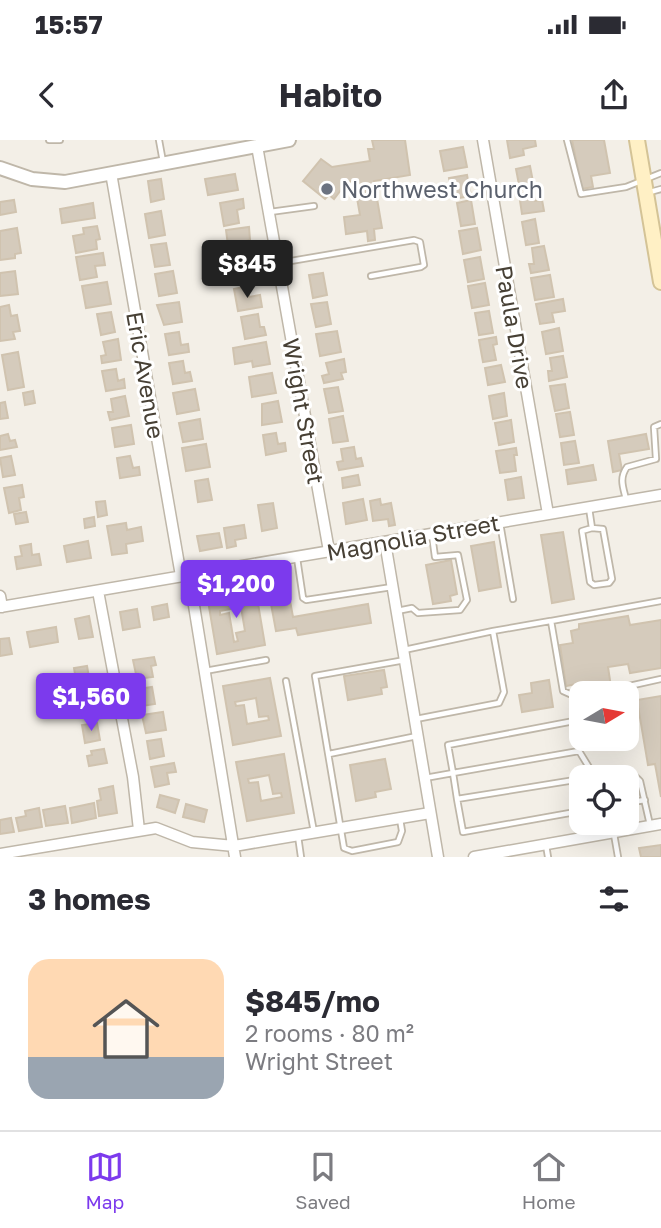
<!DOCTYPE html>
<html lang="en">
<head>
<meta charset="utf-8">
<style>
  body { margin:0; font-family:"Golos Text",sans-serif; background:#f2f2f3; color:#2b2b33; height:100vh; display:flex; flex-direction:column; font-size:26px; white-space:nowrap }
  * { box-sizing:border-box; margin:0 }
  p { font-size:23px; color:#7c7c81 }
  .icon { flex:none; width:38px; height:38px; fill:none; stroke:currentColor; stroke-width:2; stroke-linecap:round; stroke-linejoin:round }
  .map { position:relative; height:717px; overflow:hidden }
  .drawer { display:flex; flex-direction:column; background:#fff; flex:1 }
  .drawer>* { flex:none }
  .needle { width:46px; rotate:80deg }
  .fabs { position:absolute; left:569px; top:541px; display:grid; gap:14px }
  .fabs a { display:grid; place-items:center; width:70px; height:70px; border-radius:14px; background:#fff; box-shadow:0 7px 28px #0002; font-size:35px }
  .price { position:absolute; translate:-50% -60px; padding:0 16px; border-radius:7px; background:#7c3aed; color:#fff; font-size:23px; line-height:46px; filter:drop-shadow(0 2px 4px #0008) }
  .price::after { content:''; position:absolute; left:50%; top:42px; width:21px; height:16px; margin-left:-10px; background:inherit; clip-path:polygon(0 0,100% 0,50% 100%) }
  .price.selected { background:#222; color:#fff }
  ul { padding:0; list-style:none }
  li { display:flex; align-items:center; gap:21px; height:175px; padding:0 28px }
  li+li { border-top:2px solid #e1e1e2 }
  li span { display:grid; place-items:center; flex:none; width:196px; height:140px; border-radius:21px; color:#555 }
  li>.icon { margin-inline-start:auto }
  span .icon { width:84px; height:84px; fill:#fffc; stroke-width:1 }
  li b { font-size:30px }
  h2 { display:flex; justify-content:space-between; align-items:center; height:84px; padding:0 28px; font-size:30px }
  .status { display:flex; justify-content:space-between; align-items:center; height:49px; padding:0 35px; background:#fff; direction:ltr }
  .status svg { height:19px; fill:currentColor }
  header { display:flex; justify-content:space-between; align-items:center; height:91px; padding:0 28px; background:#fff; font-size:32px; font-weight:700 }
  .dock { display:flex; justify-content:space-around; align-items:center; height:98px; border-top:2px solid #e1e1e2; background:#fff; font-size:19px; color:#7c7c81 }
  .dock a { display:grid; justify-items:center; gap:4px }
  .dock .selected { color:#7c3aed }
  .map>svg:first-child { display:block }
</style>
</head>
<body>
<div class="status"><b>15:57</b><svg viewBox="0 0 49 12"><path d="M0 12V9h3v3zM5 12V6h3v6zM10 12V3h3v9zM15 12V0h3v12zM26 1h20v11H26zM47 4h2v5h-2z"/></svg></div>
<header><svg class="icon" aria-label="back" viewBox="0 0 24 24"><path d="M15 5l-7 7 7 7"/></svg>Habito<svg class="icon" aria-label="share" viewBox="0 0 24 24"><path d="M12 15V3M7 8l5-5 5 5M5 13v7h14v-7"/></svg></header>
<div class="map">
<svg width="661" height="717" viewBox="0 0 661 717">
  <rect width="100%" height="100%" fill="#f3efe7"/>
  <path fill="#d5cbbc" stroke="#d0c3af" stroke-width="2" fill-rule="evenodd" d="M372,0H405L410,35L374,41L382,88L374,89L375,100L368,101L367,91L346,94L344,77L360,75L354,41L347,42L334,59L329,55L325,59L303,41L321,19L332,27L370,21L368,9H374Z
    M507,0H535L536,6L523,9L524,15L510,18Z
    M572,0H604L610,33L591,36L593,47L582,49Z
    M463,7L467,27L444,31L440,11Z
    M530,26L534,47L520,50L516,29Z
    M235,34L238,50L208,55L205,39Z
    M467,35L471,56L453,59L449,38Z
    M161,39L164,59L151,62L148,41Z
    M533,52L535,61L542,60L544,71L522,74L519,54Z
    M243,59L244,68L237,70L239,83L224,86L220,63Z
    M14,60L16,72L0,75V62Z
    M471,60L475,84L461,86L457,63Z
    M93,63L95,78L62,83L60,69Z
    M161,71L165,95L149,98L145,74Z
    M535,79L539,103L526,105L522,82Z
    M97,86L100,99L96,100L97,109L76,113L73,96L84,94L83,88Z
    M249,87L250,100L246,101L247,111L229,113L226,90Z
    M17,88L21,113L15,114V118L0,120V91Z
    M477,88L481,110L463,114L459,91Z
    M166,103L170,125L155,127L151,105Z
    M544,106L549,130L531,133L529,124H534L532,108Z
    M103,113L105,125L95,126L97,137L80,140L76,117Z
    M249,116L254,141L238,144L233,119Z
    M480,117L484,139L468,142L464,120Z
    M15,131L18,154L0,156V133Z
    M173,131L177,153L159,156L155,134Z
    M323,133L327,155L313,158L309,135Z
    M550,135L554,157L535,160L531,138Z
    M107,142L111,164L86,168L82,146Z
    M485,143L489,165L472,168L468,146Z
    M248,146L249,157L260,155L262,167L238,171L234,149Z
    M563,159L565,171L552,173L554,182L540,184L536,164Z
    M179,162L182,182L164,185L157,165Z
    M327,162L331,184L316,187L311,164Z
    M9,165L11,176L17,175L20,191L13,192L15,199L0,201V167Z
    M489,171L493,193L479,195L475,173Z
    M111,172L115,192L101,195L97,174Z
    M258,174L260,187H264L266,195L245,199L241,177Z
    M559,188L563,211L546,214L542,192Z
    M337,191L341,212L320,216L316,194Z
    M179,192L181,205L188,204L189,212L169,215L165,194Z
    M496,197L497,204L493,205L496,220L483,222L479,200Z
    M118,199L121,220L102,223L101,216L106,215L103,202Z
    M266,202L270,224L253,227L252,221L235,224L233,208Z
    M18,212L24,247L8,250L2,215Z
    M563,216L567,237L549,241L548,231H552L550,218Z
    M344,219L346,232L341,233L343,239L324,243L322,236L329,234L326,223Z
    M183,221L185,233L190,232L192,241L173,244L169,223Z
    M501,225L505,242L488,245L485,228Z
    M116,229L118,241L124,239L125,248L106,251L102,231Z
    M272,233L276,253L252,257L249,237Z
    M565,244L569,268L555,271L550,246Z
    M338,247L343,271L329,273L324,249Z
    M195,249L199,270L177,274L173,253Z
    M33,251L35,263L25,265L23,253Z
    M504,253L507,276L493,279L489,256Z
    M125,256L129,276L110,280L108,272H113L111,259Z
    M278,261L282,282L262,285V264Z
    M5,262L8,278L0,279V263Z
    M570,272L574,295L560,297L556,274Z
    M343,276L348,301L333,303L329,279Z
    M200,279L203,299L183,302L179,283Z
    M511,280L514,302L499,305L495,283Z
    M131,285L134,304L115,307L112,288Z
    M276,293L278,304L285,303L286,311L266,315L263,295Z
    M8,294L10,301L15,300L17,307L0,310V296Z
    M646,294L649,309L619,314L622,330L613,332L608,301Z
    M575,301L579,323L564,325L561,303Z
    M206,304L210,327L186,331L182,308Z
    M354,307L356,319L361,318L363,326L339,330L337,322L343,321L341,309Z
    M516,308L517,315H514L516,331L500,333L496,311Z
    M11,316L15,335L3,337L0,318Z
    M130,316L133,328L139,327L140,335L120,338L117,318Z
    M593,325L596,340L568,344L566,330Z
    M358,335L360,345L343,348L342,338Z
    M521,337L524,358L508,360L505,340Z
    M208,339L212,360L198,362L195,341Z
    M22,345L24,357L19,358L21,370L9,373L4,348Z
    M363,359L367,380L346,384L343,363Z
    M380,359L381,365L391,363L395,385L389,386L388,379L373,381L370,361Z
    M105,361L107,375L98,377L96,362Z
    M273,363L277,388L262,391L258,365Z
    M26,372L28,382L16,384L14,374Z
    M94,377L95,386L85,388L84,379Z
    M126,383L127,390L141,387L143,401L126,404L127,413L112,415L107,386Z
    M244,385L246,398L235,400L236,406L227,408L224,388Z
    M563,392L574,459L552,463L541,395Z
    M219,393L222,407L200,411L197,396Z
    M88,401L91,418L67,422L64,406Z
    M494,402L501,447L479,451L471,406Z
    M31,404L32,415L39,414L41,425L17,429L15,417L22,416L20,406Z
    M451,420L457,454L450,456L451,461L433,464L426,425Z
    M286,439L293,477L368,464L371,483L298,495L296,488L276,491L267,442Z
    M255,446L265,505L217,514L207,455ZM241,467L245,491L236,493L238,501L234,502L229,473L220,475V471Z
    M167,464L169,477L154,480L152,467Z
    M137,469L140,487L123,490L120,472Z
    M89,476L93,497L79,499L75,479Z
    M628,476L630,485L661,480V528L630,533L628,524L608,527L611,547L584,552L582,543L566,546L560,505L573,503L571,491L579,489V484Z
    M56,487L58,502L30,507L27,492Z
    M9,498L12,514L0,516V499Z
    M154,517L156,525L151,526L153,537L137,539L133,520Z
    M87,526L91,549L78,552L74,528Z
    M384,530L387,547L381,548L382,554L348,560L344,536Z
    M270,538L281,596L233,605L223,546ZM256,558L259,577L268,576L269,580L247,584L244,565L236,566L235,562Z
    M549,540L553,567L522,572L519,555L532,553L531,543Z
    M152,547L155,564L141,566L138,549Z
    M92,554L95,574L78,577L74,557Z
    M661,556V657L655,624L648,625L637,560Z
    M163,572L166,590L146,593L142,575Z
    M97,583L100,600L85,603L82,585Z
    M161,599L164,616L150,619L147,601Z
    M104,609L107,623L89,626L87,616L92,615L91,611Z
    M284,614L294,673L247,681L236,622ZM269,635L273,654L281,653L282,657L261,661L258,642L249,643L248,639Z
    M385,619L391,649L375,652L376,657L356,661L350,625Z
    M174,623L176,632L167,633L169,644L155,647L151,627Z
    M113,646L117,673L99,676L97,661L101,660L99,649Z
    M160,655L179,660L175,673L157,667Z
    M94,663L96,678L72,683L70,668Z
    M186,664L207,670L204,682L183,677Z
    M65,666L68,683L46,686L43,670Z
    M39,668L42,687L19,691L16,678L26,676L25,671Z
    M11,678L14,692L0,694V680Z
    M661,705V717H641L639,708Z"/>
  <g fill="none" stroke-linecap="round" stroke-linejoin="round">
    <g stroke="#bfb7a9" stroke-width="8">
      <path id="service" d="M49,0H60
        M159,0L163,22
        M567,0L581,54L626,47L661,33
        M650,52L661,49
        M270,72L314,66
        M279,123L414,100L420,102L424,125L421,127L371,136
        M626,359C623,347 619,338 627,327L656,319L654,287L661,284
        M589,368L592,388L603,389L612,439L609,443L594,445L590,442L582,391L592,388
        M500,383L513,459
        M297,418L303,458L306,460L392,447
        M397,471L412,468L418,473L460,470L467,460L458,415L435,417L432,395
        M493,491L550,481
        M404,510L493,491L504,552L499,563L416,579
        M205,531L266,520
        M286,541L314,692
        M612,553L620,548L661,539
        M581,559L563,551L551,481L661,461
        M579,611L453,633L448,605L574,581L579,611L595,637
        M329,614L417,596
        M594,637L631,632L640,641L650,685
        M425,638L453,633L457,659L581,639
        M457,659L463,692L581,671
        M626,663L645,660
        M400,679L402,691L398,702L352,711L344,708L315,536L405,520
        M614,694L618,717
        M298,696L301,717
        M546,705L548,717"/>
    </g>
    <g stroke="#bfb7a9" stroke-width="13">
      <path id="minor" d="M483,0L548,374
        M257,6L329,411
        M111,33L181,436
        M385,402L438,717
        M189,435L235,717
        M98,451L133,637L139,690
        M0,456L2,467
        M0,467L661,355
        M0,714L156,688L192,702L234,706L430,673
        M474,717L661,684"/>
    </g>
    <g stroke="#bfb7a9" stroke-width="16">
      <path id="tertiary" d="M0,28L32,39L65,42L289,0"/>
    </g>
    <g stroke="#d4c396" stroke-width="18">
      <path id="secondary" d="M637,0L661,142"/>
    </g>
    <use href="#service" stroke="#fff" stroke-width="4.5"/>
    <use href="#minor" stroke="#fff" stroke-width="10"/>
    <use href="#tertiary" stroke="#fff" stroke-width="12"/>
    <use href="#secondary" stroke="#fff0c5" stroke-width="14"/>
  </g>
  <circle fill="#6b7280" stroke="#fff" stroke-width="2.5" cx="327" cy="49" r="7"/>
  <g text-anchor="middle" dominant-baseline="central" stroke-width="6" stroke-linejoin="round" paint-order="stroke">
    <g font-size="23" fill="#5b616d" stroke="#fff" text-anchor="start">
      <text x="341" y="49">Northwest Church</text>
    </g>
    <g font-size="23" fill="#474035" stroke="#fff">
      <text transform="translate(515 187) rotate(80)">Paula Drive</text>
      <text transform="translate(146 235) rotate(80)">Eric Avenue</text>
      <text transform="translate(304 271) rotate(80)">Wright Street</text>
      <text transform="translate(413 397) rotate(-10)">Magnolia Street</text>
    </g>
  </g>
</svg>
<div class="fabs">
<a><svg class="needle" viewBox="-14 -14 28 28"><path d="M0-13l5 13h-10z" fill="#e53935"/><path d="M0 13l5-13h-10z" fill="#7c7c81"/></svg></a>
<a><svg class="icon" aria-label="locate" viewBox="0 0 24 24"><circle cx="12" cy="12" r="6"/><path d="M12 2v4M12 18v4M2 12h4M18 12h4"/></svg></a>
</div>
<b class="price selected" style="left:247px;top:160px">$845</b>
<b class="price" style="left:236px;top:480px">$1,200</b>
<b class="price" style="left:91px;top:593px">$1,560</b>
</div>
<section class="drawer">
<h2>3 homes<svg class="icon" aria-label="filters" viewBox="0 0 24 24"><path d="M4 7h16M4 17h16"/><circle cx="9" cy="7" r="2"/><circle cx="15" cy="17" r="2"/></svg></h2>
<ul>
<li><span style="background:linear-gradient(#ffd9b3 70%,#9aa5b1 0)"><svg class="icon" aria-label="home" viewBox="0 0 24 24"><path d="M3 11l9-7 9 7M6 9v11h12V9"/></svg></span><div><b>$845/mo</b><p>2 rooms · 80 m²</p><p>Wright Street</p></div></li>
</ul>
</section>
<nav class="dock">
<a class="selected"><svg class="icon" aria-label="map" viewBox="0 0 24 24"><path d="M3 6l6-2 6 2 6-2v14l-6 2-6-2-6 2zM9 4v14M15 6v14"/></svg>Map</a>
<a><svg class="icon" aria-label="saved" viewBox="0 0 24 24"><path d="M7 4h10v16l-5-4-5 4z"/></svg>Saved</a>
<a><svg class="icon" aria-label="home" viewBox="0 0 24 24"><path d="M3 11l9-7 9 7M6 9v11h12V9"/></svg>Home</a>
</nav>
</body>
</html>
